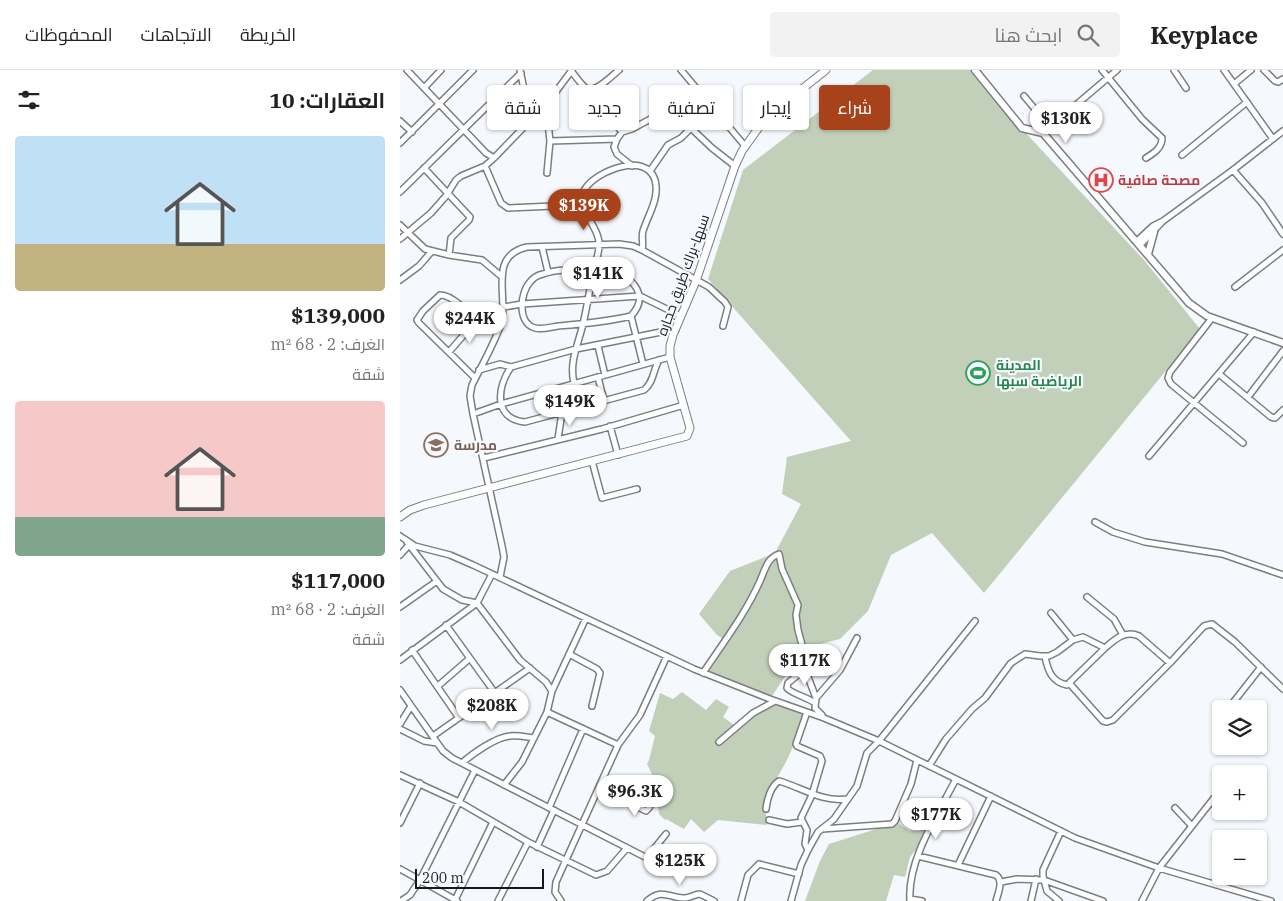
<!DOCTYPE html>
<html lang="ar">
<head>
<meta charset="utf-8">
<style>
  body { margin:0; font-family:"IBM Plex Serif",Cairo,serif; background:#f2f2f2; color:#222; direction:rtl; height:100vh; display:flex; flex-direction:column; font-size:19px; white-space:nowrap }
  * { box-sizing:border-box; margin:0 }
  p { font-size:16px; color:#767676 }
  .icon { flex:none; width:28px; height:28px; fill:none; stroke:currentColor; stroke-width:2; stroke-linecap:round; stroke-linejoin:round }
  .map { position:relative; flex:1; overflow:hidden; direction:ltr }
  .panel { display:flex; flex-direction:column; background:#fff; width:400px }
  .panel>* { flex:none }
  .top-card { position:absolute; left:15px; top:15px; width:475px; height:45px; direction:rtl; display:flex; gap:10px }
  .controls { position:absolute; left:812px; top:630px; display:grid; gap:10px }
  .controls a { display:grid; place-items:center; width:55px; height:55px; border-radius:5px; background:#fff; box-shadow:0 1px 4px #0004; font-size:25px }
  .scale { position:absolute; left:15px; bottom:12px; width:129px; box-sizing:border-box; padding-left:5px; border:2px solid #161718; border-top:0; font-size:14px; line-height:18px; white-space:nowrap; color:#161718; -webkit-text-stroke:4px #f5f8fc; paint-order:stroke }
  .price { position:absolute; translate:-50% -42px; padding:0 11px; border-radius:18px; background:#fff; color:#222; font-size:16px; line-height:32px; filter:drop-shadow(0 1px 2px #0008) }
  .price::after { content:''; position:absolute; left:50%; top:30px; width:15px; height:11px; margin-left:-8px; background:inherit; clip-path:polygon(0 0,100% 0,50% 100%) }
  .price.active { background:#a8421b; color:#fff }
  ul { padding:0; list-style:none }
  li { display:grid; align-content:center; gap:10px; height:265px; padding:0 15px }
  li span { display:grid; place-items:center; height:155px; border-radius:5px; color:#555 }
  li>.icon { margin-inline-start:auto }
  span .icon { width:90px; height:90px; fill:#fffc; stroke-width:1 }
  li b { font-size:21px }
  h2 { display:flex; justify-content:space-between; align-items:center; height:60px; padding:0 15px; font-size:21px }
  .pill { padding:0 18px; border-radius:5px; background:#fff; box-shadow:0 1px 4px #0004; font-size:18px; line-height:45px }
  .pill.active { background:#a8421b; color:#fff }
  header { display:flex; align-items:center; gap:30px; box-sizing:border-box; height:70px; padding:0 25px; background:#fff; border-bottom:1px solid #e0e0e0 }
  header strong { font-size:24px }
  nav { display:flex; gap:28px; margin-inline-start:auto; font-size:18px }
  .search { width:350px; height:45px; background:#f2f2f2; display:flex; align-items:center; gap:12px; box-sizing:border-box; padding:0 18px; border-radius:5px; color:#767676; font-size:19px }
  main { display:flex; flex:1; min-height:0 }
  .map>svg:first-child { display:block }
</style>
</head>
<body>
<header>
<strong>Keyplace</strong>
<div class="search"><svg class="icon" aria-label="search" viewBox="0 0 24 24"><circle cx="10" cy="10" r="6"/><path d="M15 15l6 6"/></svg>ابحث هنا</div>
<nav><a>الخريطة</a><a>الاتجاهات</a><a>المحفوظات</a></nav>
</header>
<main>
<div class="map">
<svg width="883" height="831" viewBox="0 0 883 831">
  <rect width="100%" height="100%" fill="#f5f8fc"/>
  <path fill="#c2d0b9" d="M473,0H573L623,60L744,190L800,259L584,523L532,463L491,485L468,541L440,569L404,578L370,629L301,602L323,569L317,565L299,544L330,501L375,483L401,434L382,424L387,387L451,371L308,209L343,100Z
    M282,622L306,640L316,629L329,637L323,647L334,655L342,652L375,631L408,644L386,692L368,724L365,734L367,755L318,750L304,762L291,749L284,759L266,749L265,750L259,744L256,722L246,716L252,704L247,694L249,690L255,666L249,661L260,623L273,629Z
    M495,751L509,761H519L530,751L533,753L519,776L510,787L505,807L494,805L486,831H405L420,791L429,774L492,754Z"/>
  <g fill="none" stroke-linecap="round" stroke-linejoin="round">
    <g stroke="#7b7e81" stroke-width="8">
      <path id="minor" d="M7,0L86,83L94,88
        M120,0L130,48
        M281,0L345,76
        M702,0L742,49L762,68C762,78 754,83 746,88
        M774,0L786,18
        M824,0L873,69
        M864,0L875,11L878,12L883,9
        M171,1C176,6 182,17 188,19C196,22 213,5 219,0
        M834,14L851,0
        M24,18L41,0
        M187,20L222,62
        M624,26L650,57
        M146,35L150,71L147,103
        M0,51L12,62
        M643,63L717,0
        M217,69L214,77L217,84L232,96
        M150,71L217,69L222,62L232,59L267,40L275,43L312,78L335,96
        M0,73L73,0
        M782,85L847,32
        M85,96L101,133L108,138L176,135L183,137
        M24,98L70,147L69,150L51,168L49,185
        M833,100L862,133L883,164
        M250,101L268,75L281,68L291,58
        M0,122L121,3
        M0,155L25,179L49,185L82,190L101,206
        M0,169L31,143L46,126L56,110L61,106L85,96L94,88L122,59L130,48L146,35L172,0
        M737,171L753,156L763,151L833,100L883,61
        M740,175L763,151
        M142,177L148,202
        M212,200C219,201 224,205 230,210C242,222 243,233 231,246C207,252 182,254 158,256C151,257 142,260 135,258C117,253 120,223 130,212C133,208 138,205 143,204C162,197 191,201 212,200Z
        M0,210L19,196L32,181
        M835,217L883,180
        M104,237L122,234L240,226L281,246
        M231,246L243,294
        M812,248L770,302L768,308L771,314L843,373
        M198,276L205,305
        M49,282L74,253C71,243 52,225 40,225L23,241L17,250L19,253L75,308
        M259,290C253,300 254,312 244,320L125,352C93,349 97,317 111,297L176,279L276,259
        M79,300L100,294L111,297
        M819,304L871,347L875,348L883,340
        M198,307L204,331
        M174,313C169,292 178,275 183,254C187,237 190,219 193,202C195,193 199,184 199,176C201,157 173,138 185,119C196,101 246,81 255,110C260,128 248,145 243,161C241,168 244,173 242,180
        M160,318L166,341
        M848,327L883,281
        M73,344L101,334L270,287
        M210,356L218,385
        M158,369L162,342
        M749,386L854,262
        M84,388L202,359L284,335
        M192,391L202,428L237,419
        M695,452L713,462L745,472L822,484L883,505
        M0,466L15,476L50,485L73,495L294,599L370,629L424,648L479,671L675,768L759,798L871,831
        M7,472L43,519L62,530L77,533L120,590L146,612L152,621
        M0,485L9,475
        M100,507L104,487L102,476L73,344L70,326L72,315C81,297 95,272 101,254C109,227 87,186 127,177L219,174L233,176L242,180L309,217L325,232L328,237L323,256
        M687,527L714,549L723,565
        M0,537L37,511
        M651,543L673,570
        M46,555L95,623
        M12,580L59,648
        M169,584L197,599L200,603L192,636
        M645,587C648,601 652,612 667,615L705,578
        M0,590L77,533L92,504
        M406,598L388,613L387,618C392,624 407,627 415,633
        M303,603C323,573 346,543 360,511C365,500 367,488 379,484L382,499L398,535L396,545L398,560L405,586L408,607L416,628
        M670,614L703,651L707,652L713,650L770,593
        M38,616L69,589
        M0,620L43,681L52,688L245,787L248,786L266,764
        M828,639L861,597
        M407,642L396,674L397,676L420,686L422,691L412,725L401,748L407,760L405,774L408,780
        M422,645L415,638L416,628L440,600L457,568
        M817,652L821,647
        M0,654L11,636
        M0,659L24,671L37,673
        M33,666L130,598
        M319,672L353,643L375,631
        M218,675L240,645L267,586
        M62,693C72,684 96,667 110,666C118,665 126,667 134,668
        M529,696L546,669L572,639L585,628L611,593L625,584L640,586H649L657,582L673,570L683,567L705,578C715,569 725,560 739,566L770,593L804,556L812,554L835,572L883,619
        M0,705L59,732L128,772
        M104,715L122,692L147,642
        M199,718L246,741L249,738L256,722
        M149,738L183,659
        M775,738L792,756
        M366,739C367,729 371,716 379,711C403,718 421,732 447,729
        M369,750L387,754L402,752
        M0,753L20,713
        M422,759L492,754L495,751L511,714L517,690
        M661,761L643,800V806L644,810L703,831
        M137,777L154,740
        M518,786L596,805C604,811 598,823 596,831
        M558,795L591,726
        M0,799L20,810L10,825L1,831
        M601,812L617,809L644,810L647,821L659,831
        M510,829L522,831
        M55,830L93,752
        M57,831L20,810L75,700
        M98,831L128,772L196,805L207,801L227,778
        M161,831L155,822L156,812L218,675L147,642L152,621L186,548
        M247,831C263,817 270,829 285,828C290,828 295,824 300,824L314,831
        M341,831L348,805L359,794L399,804
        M391,831L401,795L408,780L418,762L434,749L457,716L467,683L479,671L575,551
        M510,831C507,790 538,744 556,709
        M631,831L636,809
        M742,831L759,798L814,728"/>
    </g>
    <g stroke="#7b7e81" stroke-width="9">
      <path id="tertiary" d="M575,0L622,58L643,63L789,233L807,246L883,273
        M748,184L754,162"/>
    </g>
    <g stroke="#7b7e81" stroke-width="9">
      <path id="secondary" d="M0,447L10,440L24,435L287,366L290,358L270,287V276L273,265L296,211L335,96L342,81L362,53L388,30L426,0"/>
    </g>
    <use href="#minor" stroke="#fff" stroke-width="5"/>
    <use href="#tertiary" stroke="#fff" stroke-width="6"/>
    <use href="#secondary" stroke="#fff" stroke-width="7"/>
  </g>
  <defs>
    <g id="hospital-ring" transform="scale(1.25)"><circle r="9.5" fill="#f5f8fc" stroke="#e0444e" stroke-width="1.5"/><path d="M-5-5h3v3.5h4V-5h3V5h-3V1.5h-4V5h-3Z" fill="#e0444e"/></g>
    <g id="stadium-ring" transform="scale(1.25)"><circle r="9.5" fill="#f5f8fc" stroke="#2e9e5b" stroke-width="1.5"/><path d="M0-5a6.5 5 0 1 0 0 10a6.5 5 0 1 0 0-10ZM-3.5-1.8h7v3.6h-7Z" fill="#2e9e5b"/></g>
    <g id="school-ring" transform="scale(1.25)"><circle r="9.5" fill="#f5f8fc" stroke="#8d6e63" stroke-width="1.5"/><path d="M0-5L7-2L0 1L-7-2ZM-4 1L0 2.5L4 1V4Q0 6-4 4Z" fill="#8d6e63"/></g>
  </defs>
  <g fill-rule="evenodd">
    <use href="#hospital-ring" x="701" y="110"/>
    <use href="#stadium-ring" x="578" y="303"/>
    <use href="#school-ring" x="36" y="375"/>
  </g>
  <g text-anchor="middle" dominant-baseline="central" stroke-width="4.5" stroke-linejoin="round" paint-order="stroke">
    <g font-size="14" font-weight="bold" fill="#be3a42" stroke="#f5f8fc" text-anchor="start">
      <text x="718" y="110">مصحة صافية</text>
    </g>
    <g font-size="14" fill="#161718" stroke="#f5f8fc">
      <text transform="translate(283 205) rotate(-70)">سبها-براك طريق حجاره</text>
    </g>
    <g font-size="14" font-weight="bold" fill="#27864d" stroke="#f5f8fc" text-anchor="start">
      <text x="596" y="295">المدينة<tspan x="596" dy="16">الرياضية سبها</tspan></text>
    </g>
    <g font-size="14" font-weight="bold" fill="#785e54" stroke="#f5f8fc" text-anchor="start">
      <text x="54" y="375">مدرسة</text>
    </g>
  </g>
</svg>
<div class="controls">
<a><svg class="icon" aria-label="layers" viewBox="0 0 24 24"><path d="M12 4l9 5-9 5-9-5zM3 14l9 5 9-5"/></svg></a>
<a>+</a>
<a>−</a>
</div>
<div class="scale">200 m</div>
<b class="price" style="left:666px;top:74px">$130K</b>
<b class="price active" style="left:184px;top:161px">$139K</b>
<b class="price" style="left:198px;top:229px">$141K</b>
<b class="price" style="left:70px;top:274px">$244K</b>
<b class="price" style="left:170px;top:357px">$149K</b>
<b class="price" style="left:405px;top:616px">$117K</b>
<b class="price" style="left:92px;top:661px">$208K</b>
<b class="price" style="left:235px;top:747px">$96.3K</b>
<b class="price" style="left:536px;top:770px">$177K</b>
<b class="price" style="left:280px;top:816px">$125K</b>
<div class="top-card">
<a class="pill active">شراء</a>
<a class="pill">إيجار</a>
<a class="pill">تصفية</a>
<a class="pill">جديد</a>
<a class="pill">شقة</a>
</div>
</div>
<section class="panel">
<h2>العقارات: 10<svg class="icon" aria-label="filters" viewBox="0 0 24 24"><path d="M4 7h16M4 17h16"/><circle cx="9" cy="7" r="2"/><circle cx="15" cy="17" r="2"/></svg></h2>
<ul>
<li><span style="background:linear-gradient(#bfe0f5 70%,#c2b280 0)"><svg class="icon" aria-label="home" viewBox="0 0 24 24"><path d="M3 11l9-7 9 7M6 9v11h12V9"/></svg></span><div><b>$139,000</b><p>الغرف: 2 · 68 m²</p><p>شقة</p></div></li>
<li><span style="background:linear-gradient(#f6c9c9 75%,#7fa58c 0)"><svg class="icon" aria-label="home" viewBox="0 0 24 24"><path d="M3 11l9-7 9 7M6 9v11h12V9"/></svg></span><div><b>$117,000</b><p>الغرف: 2 · 68 m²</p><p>شقة</p></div></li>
</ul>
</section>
</main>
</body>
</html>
